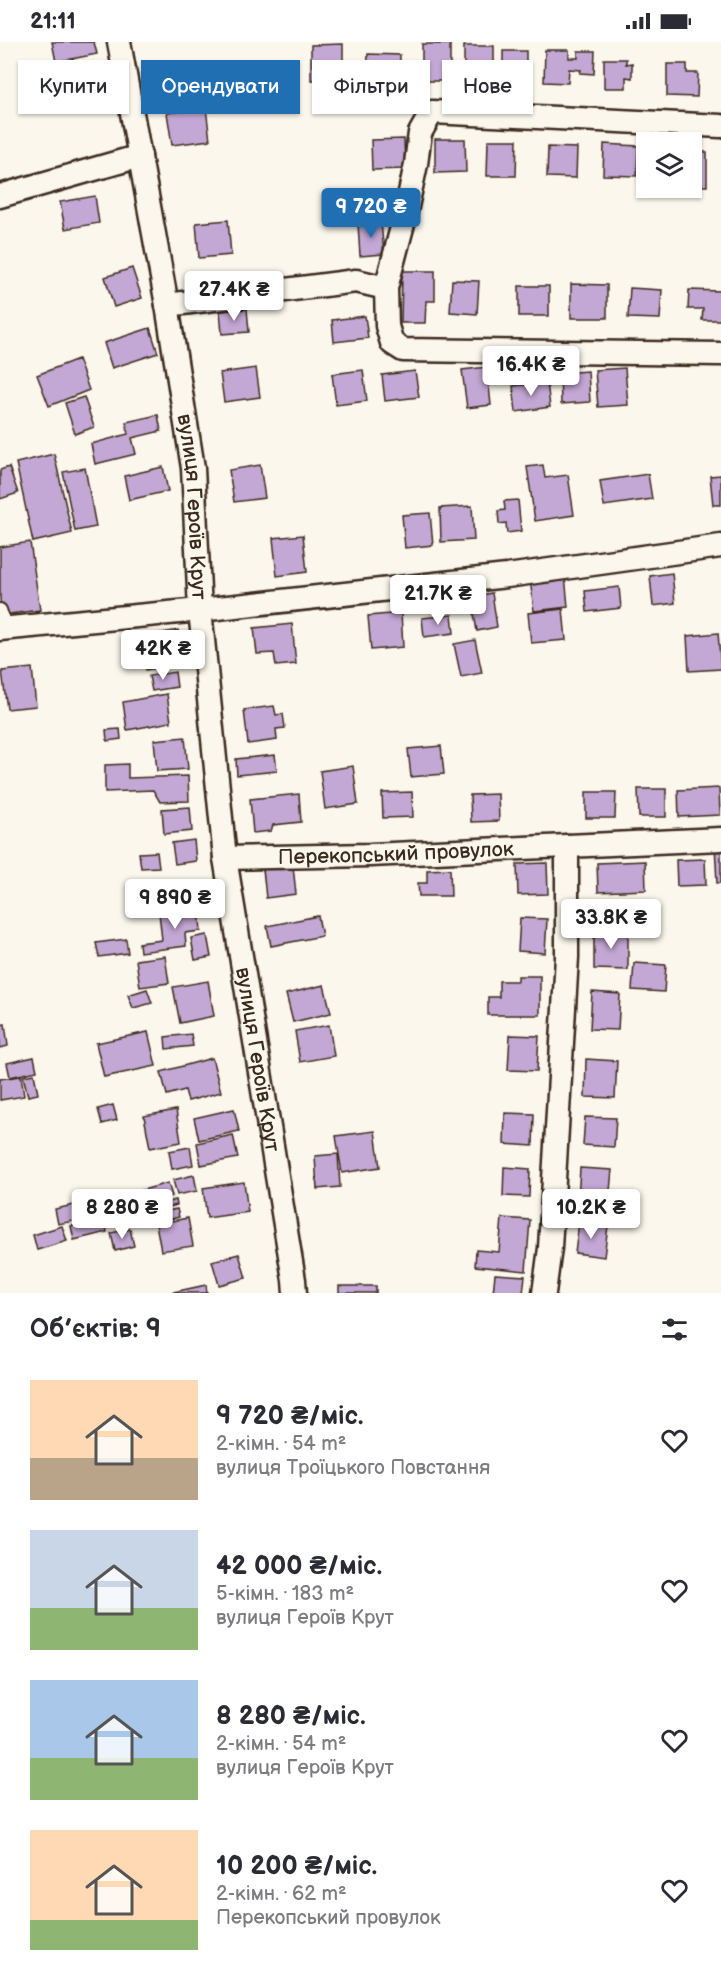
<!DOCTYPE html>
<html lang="uk">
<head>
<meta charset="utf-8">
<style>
  body { margin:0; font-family:"Balsamiq Sans",sans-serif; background:#f7f7f7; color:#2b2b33; height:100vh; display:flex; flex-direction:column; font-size:22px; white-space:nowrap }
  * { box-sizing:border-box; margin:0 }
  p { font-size:20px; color:#7c7c81 }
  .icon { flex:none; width:33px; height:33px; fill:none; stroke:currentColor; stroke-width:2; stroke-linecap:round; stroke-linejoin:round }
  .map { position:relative; height:1251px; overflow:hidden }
  .sheet { display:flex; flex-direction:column; background:#fff; flex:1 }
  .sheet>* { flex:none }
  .top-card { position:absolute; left:18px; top:18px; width:686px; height:54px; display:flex; gap:12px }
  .controls { position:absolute; left:636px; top:90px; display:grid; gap:12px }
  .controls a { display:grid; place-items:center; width:66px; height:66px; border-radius:0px; background:#fff; box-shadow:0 2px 4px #0004; font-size:30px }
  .price { position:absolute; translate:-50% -51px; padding:0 14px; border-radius:6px; background:#fff; color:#222; font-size:20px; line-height:39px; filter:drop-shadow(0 2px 3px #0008) }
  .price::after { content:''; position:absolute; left:50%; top:36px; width:18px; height:14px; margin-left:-9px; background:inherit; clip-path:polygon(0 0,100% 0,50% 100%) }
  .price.selected { background:#1f6fb2; color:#fff }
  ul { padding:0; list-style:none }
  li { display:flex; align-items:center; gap:18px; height:150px; padding:0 30px }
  li span { display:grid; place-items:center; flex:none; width:168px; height:120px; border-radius:0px; color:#555 }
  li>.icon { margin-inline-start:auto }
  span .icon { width:72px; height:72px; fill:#fffc; stroke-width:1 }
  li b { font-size:26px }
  h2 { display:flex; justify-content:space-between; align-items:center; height:72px; padding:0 30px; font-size:26px }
  .chip { padding:0 21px; border-radius:0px; background:#fff; box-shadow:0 2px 4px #0004; font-size:21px; line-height:54px }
  .chip.selected { background:#1f6fb2; color:#fff }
  .status { display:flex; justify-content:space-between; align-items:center; height:42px; padding:0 30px; background:#fff; direction:ltr }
  .status svg { height:16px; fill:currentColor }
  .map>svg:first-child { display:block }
</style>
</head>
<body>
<div class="status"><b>21:11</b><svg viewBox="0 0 49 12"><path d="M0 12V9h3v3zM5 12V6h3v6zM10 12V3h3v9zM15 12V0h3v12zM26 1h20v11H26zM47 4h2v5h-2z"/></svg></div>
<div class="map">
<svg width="721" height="1251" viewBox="0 0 721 1251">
  <rect width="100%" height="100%" fill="#fbf7ec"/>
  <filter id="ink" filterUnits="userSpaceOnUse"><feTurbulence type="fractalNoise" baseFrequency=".0167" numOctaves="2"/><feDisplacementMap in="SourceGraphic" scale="12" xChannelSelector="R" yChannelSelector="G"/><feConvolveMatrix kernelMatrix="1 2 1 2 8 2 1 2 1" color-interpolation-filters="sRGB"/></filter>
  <g filter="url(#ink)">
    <path fill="#c3a7d4" stroke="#3b2a1e" stroke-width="1.5" d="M52,0H94L97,12L56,20Z
      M343,2V38H311V3Z
      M422,2H450V39H422Z
      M464,4H494V40H464Z
      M545,8H569V16H578V9H595L594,32L580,31L581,28L569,27L568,41L544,40Z
      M503,9H526V41H503Z
      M368,12L400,13L399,42L367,41Z
      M604,17H626V22L632,21V36L626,35V46H604Z
      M667,22H687V31H698L697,55L667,54Z
      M98,23L107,56L75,65L66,32Z
      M189,30L192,52L156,57L153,36Z
      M206,66L210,98L172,103L167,71Z
      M404,97L405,127L372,128L371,98Z
      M435,97H465L466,130L435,131Z
      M488,98H517L516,134H487Z
      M604,102L638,104L637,134L603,133Z
      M548,105L577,106L576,136L547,135Z
      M692,110H707V144H692Z
      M95,154L99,181L65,187L60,160Z
      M228,178L231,213L199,216L196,181Z
      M381,180L384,212L360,214L358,182Z
      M132,226L142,256L114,265L105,235Z
      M402,229H435V259H426L425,281H401Z
      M452,238L479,239L477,272L450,270Z
      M571,242L607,243V276H571Z
      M519,244H549V274H519Z
      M630,246L662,248L660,277L628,276Z
      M689,248L721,249V278H702L703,267H688Z
      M247,267L249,290L222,292L220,269Z
      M365,274L368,296L334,300L332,278Z
      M150,286L158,311L112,326L104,301Z
      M78,317L89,348L49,364L37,333Z
      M487,325L491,363L467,366L462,328Z
      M256,326L260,355L224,360L220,331Z
      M625,326L628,363L598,365L595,328Z
      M363,328L367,359L336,363L332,332Z
      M415,329L419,355L385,359L382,333Z
      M588,329L590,360L561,362L560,331Z
      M547,340L550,365L516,370L513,344Z
      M84,355L94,385L75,392L65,361Z
      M158,373L161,389L132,396L136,412L95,422L91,402L128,392L126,380Z
      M54,412L72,491L33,500L16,421Z
      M260,423L265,456L234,460L229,428Z
      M543,423L545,436L568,433L574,473L535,479L527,425Z
      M9,425L18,451L0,457V428Z
      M163,425L168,449L129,458L124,434Z
      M85,426L96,485L75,489L63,430Z
      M648,432L652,457L604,464L600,439Z
      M721,433V463H713L710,434Z
      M518,458L521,489L507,491L506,481L499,482L498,469L505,468L504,459Z
      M472,464L474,498L441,500L440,466Z
      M430,471L433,503L405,506L402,473Z
      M303,493L307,530L277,534L273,496Z
      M30,500L40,568L2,573L0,557V505Z
      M672,531L675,561L653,564L650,534Z
      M565,533L568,565L534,569L530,537Z
      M619,545L621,566L587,570L585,549Z
      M492,551L497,585L477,589L471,555Z
      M563,567L566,598L531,601L528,571Z
      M401,571L403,605L371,608L368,574Z
      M452,573L454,591L424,595L422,576Z
      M292,582L296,622L276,624L274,611L257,612L254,586Z
      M178,588L184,622L146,628L140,595Z
      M718,591L721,627L689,629L687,594Z
      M475,598L482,631L461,635L454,602Z
      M32,626L36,664L7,667L2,629Z
      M175,630L177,645L152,649L149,634Z
      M167,652L171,680L127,688L123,660Z
      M274,664L276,673L283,672L285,686L276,687L277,698L248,702L244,668Z
      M120,687L121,697L107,699L106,688Z
      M185,695L188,727L157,729L154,698Z
      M441,704L444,732L411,735L408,707Z
      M275,713L277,729L237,733L236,717Z
      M128,722V736L188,734L189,759L160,760L153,748L105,750V723Z
      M353,724L358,762L325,767L320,729Z
      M719,746L720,773L679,775L678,748Z
      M638,747H666V775H639Z
      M412,750L413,775L383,776L382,751Z
      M586,750H616L615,776H586Z
      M299,752L301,780L273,783L271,789L253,791L250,757Z
      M498,752L499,779L471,780L470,753Z
      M190,765L192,789L164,792L162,767Z
      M194,798L196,819L175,822L172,801Z
      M721,802V841H717L715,803Z
      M157,810L159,825L141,826L139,811Z
      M705,817L706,843L677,844L676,818Z
      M645,819L646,848L598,850L597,821Z
      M547,821L548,852L518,853L517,822Z
      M293,824L296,852L266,856L263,827Z
      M450,827L451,854H419L418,841H427V828Z
      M199,866L201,889L185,891L186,904L140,910L139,901L162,898L159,871Z
      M318,874L322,894L271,904L267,884Z
      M520,876L547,877L545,911L518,909Z
      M594,887L628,888V928L594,927Z
      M207,893L211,915L195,918L191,896Z
      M126,897L128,911L99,915L96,901Z
      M165,914L169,941L140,945L136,918Z
      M634,921L666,923L664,950L632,948Z
      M518,934H540V973H488V955H499V939H518Z
      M208,939L214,974L180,981L173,945Z
      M324,943L331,971L293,980L286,952Z
      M147,947L152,961L133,966L128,953Z
      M592,950L620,952L618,988L590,987Z
      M5,982L8,1004L0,1006V983Z
      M329,983L334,1014L300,1020L295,989Z
      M148,990L156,1024L104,1035L96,1001Z
      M191,992L193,1004L166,1007L165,995Z
      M510,993L539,994L537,1029L508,1028Z
      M34,1015L37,1029L10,1035L7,1021Z
      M212,1016L221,1050L188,1059L185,1048L167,1053L161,1030Z
      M586,1017L617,1019L615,1056L585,1055Z
      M34,1032L38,1052L28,1054L23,1034Z
      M21,1034L24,1054L0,1058V1037Z
      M113,1063L117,1078L102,1082L98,1067Z
      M234,1067L239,1089L199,1098L194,1076Z
      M176,1068L181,1100L150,1106L144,1074Z
      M505,1071L534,1072L533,1104L504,1102Z
      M585,1075L616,1076L614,1105L583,1103Z
      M375,1089L380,1125L342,1131L336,1094Z
      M233,1093L238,1116L201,1123L197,1101Z
      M190,1105L193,1123L172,1127L169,1109Z
      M338,1112L340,1145L317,1147L315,1114Z
      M504,1125L530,1127L529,1155L503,1154Z
      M580,1126L612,1128L609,1159L578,1157Z
      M194,1133L197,1149L177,1153L173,1138Z
      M244,1140L248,1170L207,1176L203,1146Z
      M168,1141L172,1154L103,1173L100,1160Z
      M176,1158L177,1163L158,1168L157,1163Z
      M93,1159L96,1175L58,1182L55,1167Z
      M177,1167L179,1175L160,1180L158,1171Z
      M188,1176L193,1204L161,1209L156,1182Z
      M502,1176L530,1178L526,1229L475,1224L476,1208L499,1210Z
      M105,1177L107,1190L74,1198L71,1184Z
      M579,1180L608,1184L604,1215L575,1211Z
      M62,1184L67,1199L37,1208L33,1193Z
      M130,1187L134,1204L115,1209L111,1191Z
      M239,1212L246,1236L219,1243L212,1219Z
      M495,1232L525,1234L523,1251H493Z
      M206,1243L207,1251H169Z
      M339,1244H376V1251H339Z"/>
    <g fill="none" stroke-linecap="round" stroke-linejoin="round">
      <g stroke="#3b2a1e" stroke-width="16">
        <path id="lane" d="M0,568L6,586"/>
      </g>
      <g stroke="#3b2a1e" stroke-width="27">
        <g id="street">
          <path id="s1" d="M119,0L167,263L193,426L200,568L225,816L294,1238L295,1251"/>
          <path d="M721,84L432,70L420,91L416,122L405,174L386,246L387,284L392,301L403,308L721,312"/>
          <path d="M0,154L140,114"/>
          <path d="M167,263L356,239L386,246"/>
          <path d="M0,587L200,568L507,534L721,504"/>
          <path id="s2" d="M225,816L370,813L721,797"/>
          <path d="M544,1251L550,1206L567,915V804"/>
        </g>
      </g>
      <use href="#lane" stroke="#fbf7ec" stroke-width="12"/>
      <use href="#street" stroke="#fbf7ec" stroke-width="22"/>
    </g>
  </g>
  <g text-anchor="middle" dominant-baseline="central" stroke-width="5" stroke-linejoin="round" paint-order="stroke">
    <g font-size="21" fill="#3b2a1e" stroke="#fbf7ec">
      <text stroke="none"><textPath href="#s1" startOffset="471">вулиця Героїв Крут</textPath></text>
      <text stroke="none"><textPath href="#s2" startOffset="171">Перекопський провулок</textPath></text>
      <text stroke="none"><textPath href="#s1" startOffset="1028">вулиця Героїв Крут</textPath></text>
    </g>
  </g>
</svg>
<div class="controls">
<a><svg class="icon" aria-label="layers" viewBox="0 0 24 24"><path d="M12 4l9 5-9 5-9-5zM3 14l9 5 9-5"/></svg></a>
</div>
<b class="price selected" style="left:371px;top:197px">9 720 ₴</b>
<b class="price" style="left:234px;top:280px">27.4K ₴</b>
<b class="price" style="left:531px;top:355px">16.4K ₴</b>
<b class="price" style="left:438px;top:584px">21.7K ₴</b>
<b class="price" style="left:163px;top:639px">42K ₴</b>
<b class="price" style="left:175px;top:888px">9 890 ₴</b>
<b class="price" style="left:611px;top:908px">33.8K ₴</b>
<b class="price" style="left:122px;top:1198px">8 280 ₴</b>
<b class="price" style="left:591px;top:1198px">10.2K ₴</b>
<div class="top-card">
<a class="chip">Купити</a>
<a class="chip selected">Орендувати</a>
<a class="chip">Фільтри</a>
<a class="chip">Нове</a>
</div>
</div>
<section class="sheet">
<h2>Об’єктів: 9<svg class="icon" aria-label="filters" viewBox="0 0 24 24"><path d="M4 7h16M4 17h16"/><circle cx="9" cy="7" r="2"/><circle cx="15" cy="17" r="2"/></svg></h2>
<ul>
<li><span style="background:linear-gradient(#ffd9b3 65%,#b9a48a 0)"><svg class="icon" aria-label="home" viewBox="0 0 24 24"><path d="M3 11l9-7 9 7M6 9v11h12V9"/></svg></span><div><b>9 720 ₴/міс.</b><p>2-кімн. · 54 m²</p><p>вулиця Троїцького Повстання</p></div><svg class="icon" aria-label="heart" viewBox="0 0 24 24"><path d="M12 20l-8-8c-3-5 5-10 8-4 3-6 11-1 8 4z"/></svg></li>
<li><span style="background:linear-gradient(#c9d6e8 65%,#8fb573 0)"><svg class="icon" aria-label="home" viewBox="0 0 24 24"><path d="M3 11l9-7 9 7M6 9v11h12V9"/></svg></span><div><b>42 000 ₴/міс.</b><p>5-кімн. · 183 m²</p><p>вулиця Героїв Крут</p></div><svg class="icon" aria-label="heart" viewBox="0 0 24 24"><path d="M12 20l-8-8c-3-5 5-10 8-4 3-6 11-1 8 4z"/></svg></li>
<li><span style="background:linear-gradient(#a9c7e8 65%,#8fb573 0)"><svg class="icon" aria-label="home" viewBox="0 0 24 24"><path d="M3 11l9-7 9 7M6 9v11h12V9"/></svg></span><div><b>8 280 ₴/міс.</b><p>2-кімн. · 54 m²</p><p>вулиця Героїв Крут</p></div><svg class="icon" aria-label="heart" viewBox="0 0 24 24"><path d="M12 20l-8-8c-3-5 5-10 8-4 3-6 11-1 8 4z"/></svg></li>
<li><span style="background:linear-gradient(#ffd9b3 75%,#8fb573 0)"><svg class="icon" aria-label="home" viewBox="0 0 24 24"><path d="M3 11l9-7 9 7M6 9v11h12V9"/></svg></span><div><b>10 200 ₴/міс.</b><p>2-кімн. · 62 m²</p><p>Перекопський провулок</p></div><svg class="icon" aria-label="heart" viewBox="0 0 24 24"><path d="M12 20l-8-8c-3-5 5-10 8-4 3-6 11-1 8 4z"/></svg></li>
</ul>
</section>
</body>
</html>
